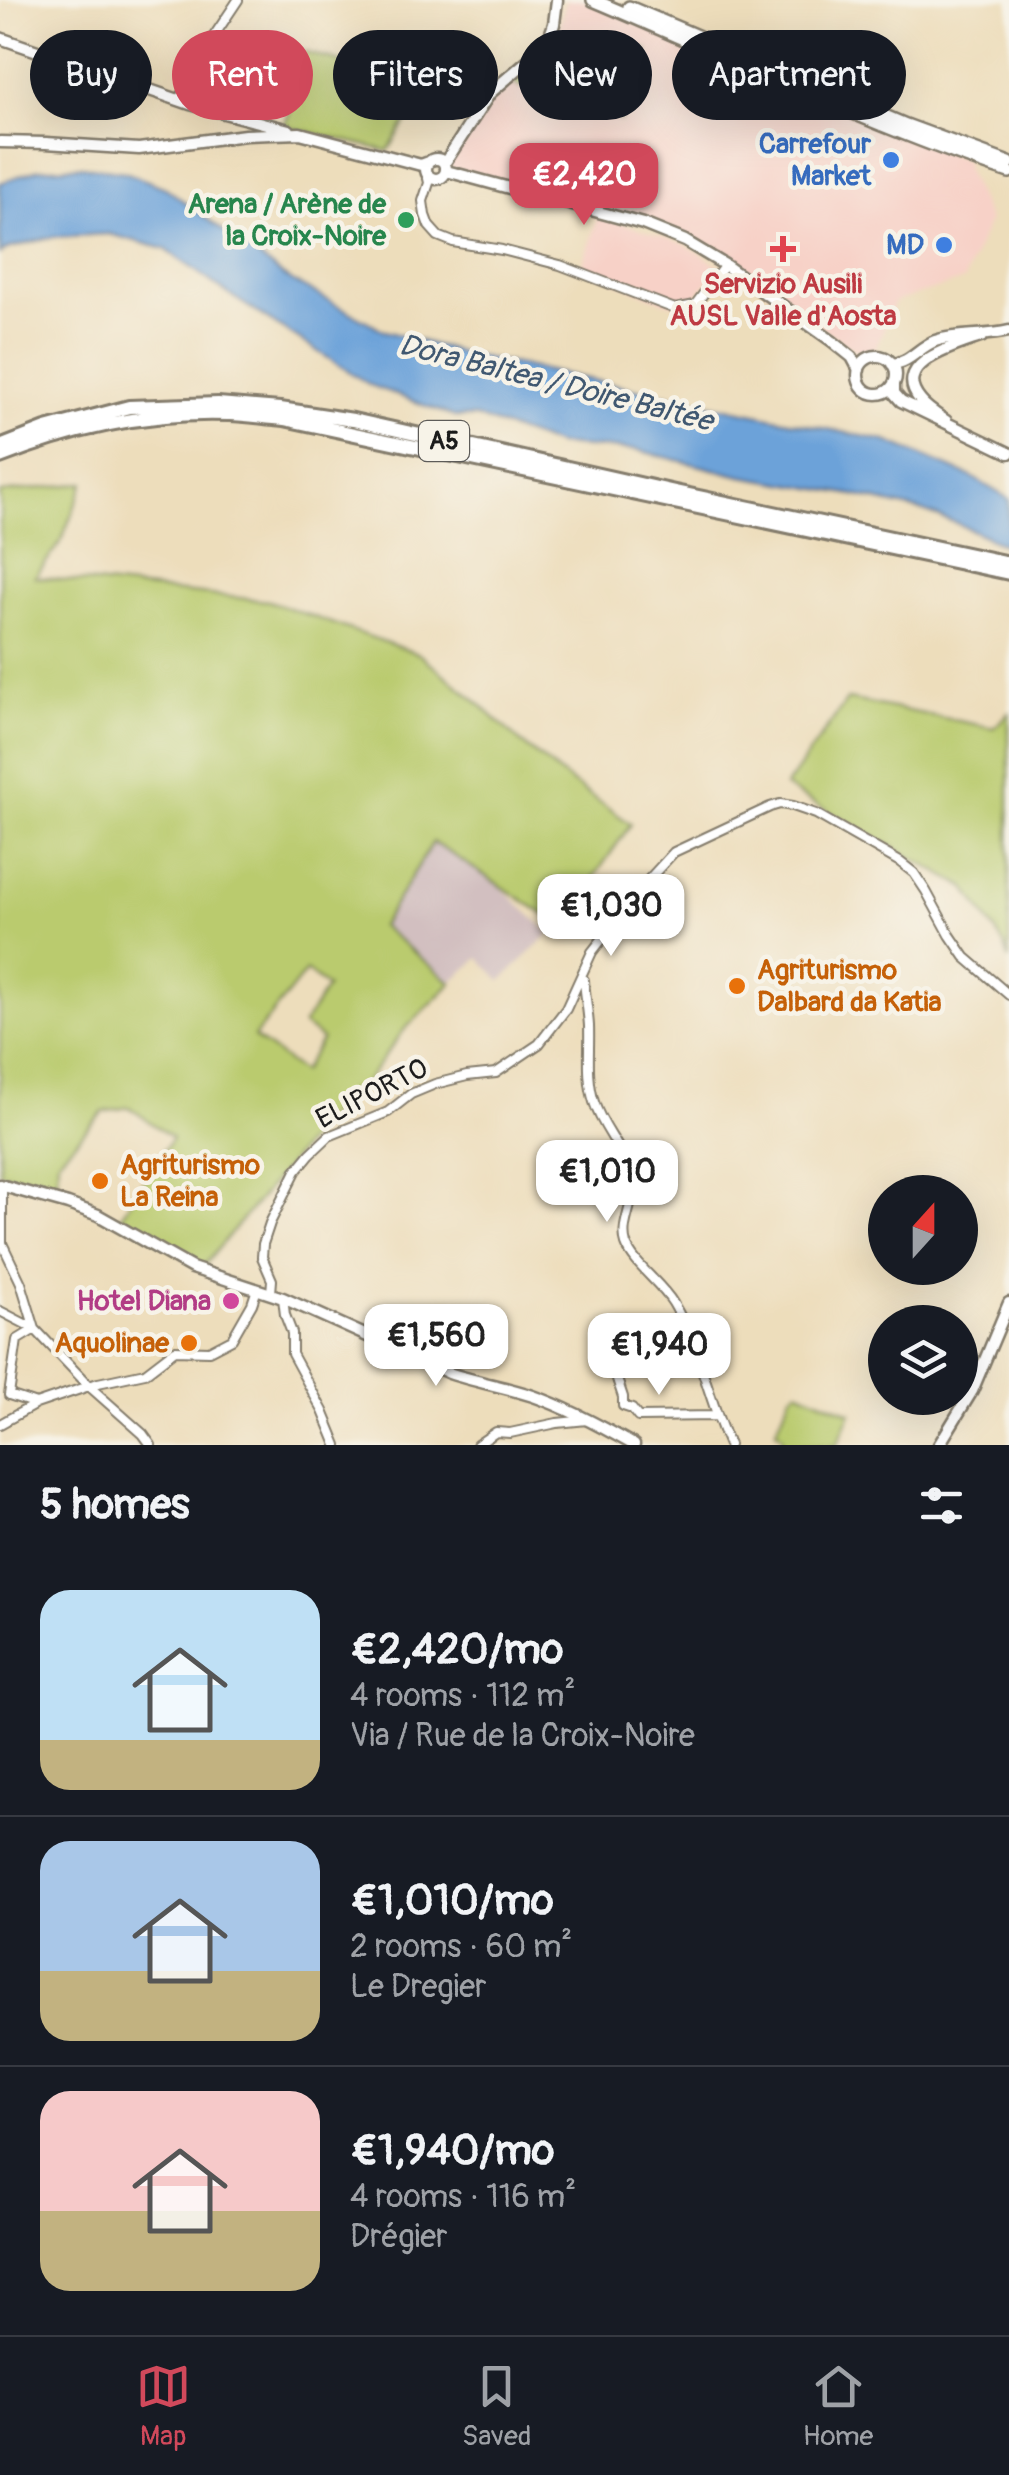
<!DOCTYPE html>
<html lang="en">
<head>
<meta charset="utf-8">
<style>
  body { margin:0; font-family:Pangolin,sans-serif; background:#242831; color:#f1f3f6; height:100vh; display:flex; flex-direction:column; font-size:38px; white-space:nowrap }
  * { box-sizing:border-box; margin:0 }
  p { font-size:32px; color:#9ea1a6 }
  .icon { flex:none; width:55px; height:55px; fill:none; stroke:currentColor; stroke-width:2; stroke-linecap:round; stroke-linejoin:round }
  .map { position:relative; height:1445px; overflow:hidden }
  .side { display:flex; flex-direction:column; background:#171b24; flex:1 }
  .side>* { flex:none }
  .hud { position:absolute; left:30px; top:30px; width:950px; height:90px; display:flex; gap:20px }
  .needle { width:65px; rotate:21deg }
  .buttons { position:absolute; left:868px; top:1175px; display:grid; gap:20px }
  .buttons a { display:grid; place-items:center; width:110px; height:110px; border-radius:50%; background:#171b24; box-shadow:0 10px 40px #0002; font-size:50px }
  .price { position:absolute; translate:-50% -85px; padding:0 22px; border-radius:20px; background:#fff; color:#222; font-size:32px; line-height:65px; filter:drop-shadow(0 2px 5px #0008) }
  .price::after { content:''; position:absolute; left:50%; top:60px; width:30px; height:22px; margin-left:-15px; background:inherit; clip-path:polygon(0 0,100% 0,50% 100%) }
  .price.current { background:#d1495b; color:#fff }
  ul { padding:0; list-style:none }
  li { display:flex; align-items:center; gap:30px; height:250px; padding:0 40px }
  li+li { border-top:2px solid #363941 }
  li span { display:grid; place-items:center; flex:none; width:280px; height:200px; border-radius:30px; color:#555 }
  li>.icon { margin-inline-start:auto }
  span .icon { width:120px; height:120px; fill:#fffc; stroke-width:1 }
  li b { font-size:42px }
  h2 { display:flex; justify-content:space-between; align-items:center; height:120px; padding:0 40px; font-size:42px }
  .chip { padding:0 35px; border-radius:45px; background:#171b24; box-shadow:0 10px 40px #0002; font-size:35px; line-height:90px }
  .chip.current { background:#d1495b; color:#fff }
  .tabs { display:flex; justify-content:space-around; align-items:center; height:140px; border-top:2px solid #363941; background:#171b24; font-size:28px; color:#9ea1a6 }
  .tabs a { display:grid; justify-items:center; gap:5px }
  .tabs .current { color:#d1495b }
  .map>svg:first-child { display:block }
</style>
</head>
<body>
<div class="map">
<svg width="1009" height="1445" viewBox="0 0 1009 1445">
  <rect width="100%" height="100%" fill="#f7f3e8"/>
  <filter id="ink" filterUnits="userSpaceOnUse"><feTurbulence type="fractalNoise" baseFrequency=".01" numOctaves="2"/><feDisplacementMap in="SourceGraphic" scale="20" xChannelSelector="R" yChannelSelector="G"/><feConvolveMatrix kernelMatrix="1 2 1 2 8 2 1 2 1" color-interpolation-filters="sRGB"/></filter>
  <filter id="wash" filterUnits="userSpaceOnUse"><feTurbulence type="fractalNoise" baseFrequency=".0048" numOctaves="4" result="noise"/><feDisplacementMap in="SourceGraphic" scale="40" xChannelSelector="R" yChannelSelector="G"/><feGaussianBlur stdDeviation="2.25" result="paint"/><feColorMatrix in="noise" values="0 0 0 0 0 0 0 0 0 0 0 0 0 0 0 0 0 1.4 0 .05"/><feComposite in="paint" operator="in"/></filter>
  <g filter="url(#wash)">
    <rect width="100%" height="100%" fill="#edddbb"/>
    <path fill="#f7d1c7" d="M566,0H582L967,161L965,167L989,220L964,280L895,302L875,350L858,352L687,237L650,222L447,167L492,96L548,51L558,32Z
      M598,215L685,244L720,266L695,298L683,303L673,304L659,300L582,267Z"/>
    <path fill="#d2bfc0" d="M433,841L500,887L550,933L501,981L479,958L450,983L380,925Z"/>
    <path fill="#bacb6e" stroke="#6b7445" stroke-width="2.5" fill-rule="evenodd" d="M640,48L648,51L621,121L511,83L543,57L554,60L557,66L550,89L573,97L576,93L612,109Z
      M292,49L360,67L359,73L426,90L388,151L284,126L293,103L260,66L259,60L266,50L276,53Z
      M84,483L61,542L35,577L269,601L419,654L473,698L518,740L567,779L631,824L561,925L433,842L381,926L452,983L404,1030L359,1091L351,1089L202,1268L121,1216L172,1138L129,1107L103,1112L58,1160L57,1186L0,1173V493ZM306,971L327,987L303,1025L322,1039L302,1072L254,1037Z
      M848,699L994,728L1009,713V960L1004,944L966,888L785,787Z
      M797,1390L851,1413L837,1445H783L782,1435L776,1431L791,1395Z"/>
    <path fill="#6ca2d9" stroke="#445f7a" stroke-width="2.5" d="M82,166L125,172L166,188L285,277L385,331L466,354L886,441L970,476L1009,499V547L956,523L923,511L854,495L741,476L637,450L557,445L476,417H455L370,385L224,291L165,249L109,234L52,237L7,249L0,254V183L38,169Z"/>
  </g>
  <g filter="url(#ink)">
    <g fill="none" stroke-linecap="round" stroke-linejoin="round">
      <g stroke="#847c6c" stroke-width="12">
        <path id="street" d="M179,100L212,39L238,0
          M427,174L429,183L423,201L425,215L429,226L438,236L453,242L502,250L560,265L675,309L695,305L725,265
          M584,980C585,995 588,1010 589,1026C590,1051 586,1077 594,1102C602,1128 624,1149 631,1176C638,1201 619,1222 626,1244C633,1264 661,1283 673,1303C700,1348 708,1398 729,1445
          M2,1185V1243L21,1283L35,1329L90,1387L143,1434L151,1445
          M271,1293L272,1280L262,1257L263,1244L270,1223L296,1171L310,1154L329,1136L388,1112L411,1094L435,1084L467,1076L496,1073L539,1044L566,1009L592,952L650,878L674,852L770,807L780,804L793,806L816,814L900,862L914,873L926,891L950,935L965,957L1009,995
          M283,1298L285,1315L292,1333V1354L323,1411L337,1445
          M0,1311L35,1329L17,1340L9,1395L36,1404
          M612,1364L623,1397V1406L632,1409L638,1417L717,1416
          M0,1424L36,1404L98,1383L145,1373L175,1350L209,1351L232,1339L252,1304L257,1289
          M477,1445L496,1432L510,1433L557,1423L587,1420"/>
      </g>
      <g stroke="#847c6c" stroke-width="15">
        <path id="secondary" d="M0,38L190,104L289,130
          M0,142L46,143L139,149L245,135L300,133L421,165L429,162
          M426 169a10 10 0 1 1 20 0a10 10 0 1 1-20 0Z
          M444,164L490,93L547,44L554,24L557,0
          M450,172L643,224L685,241L725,265L832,341L852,357L859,370
          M858 375a19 19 0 1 1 38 0a19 19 0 1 1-38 0Z
          M892,364C910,363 919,347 935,341C959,333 985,337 1009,331
          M894,385V393L901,401L1009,453
          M946,421C937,415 926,408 920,400C889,362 959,345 983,336
          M0,1185L68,1204L98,1215L192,1268L283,1298L449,1373C476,1382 506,1387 533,1396C568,1408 601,1426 634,1445
          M939,1445L972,1391L1009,1303"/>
      </g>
      <g stroke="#847c6c" stroke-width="16">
        <path id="primary" d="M593,0C731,58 867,125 1009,172
          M629,7L906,125L1009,163"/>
      </g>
      <g stroke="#847c6c" stroke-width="18">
        <path id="highway" d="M0,447L46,429L129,407L218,404L280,409L353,420L675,492L1009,563
          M0,457C72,428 151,411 229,414C247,414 266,418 284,419L1009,573"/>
      </g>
      <use href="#street" stroke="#fff" stroke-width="8"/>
      <use href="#secondary" stroke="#fff" stroke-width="10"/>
      <use href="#primary" stroke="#fff" stroke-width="11"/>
      <use href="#highway" stroke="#fff" stroke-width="12"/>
    </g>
  </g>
  <g fill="#3f7fe0" stroke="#f7f3e8" stroke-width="4">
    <circle cx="891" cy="160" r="10"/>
    <circle cx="944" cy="245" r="10"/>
  </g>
  <circle fill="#2e9e5b" stroke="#f7f3e8" stroke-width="4" cx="406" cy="220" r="10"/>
  <path fill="#e0444e" stroke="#f7f3e8" stroke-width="4" d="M778 234h10v10h10v10h-10v10h-10v-10h-10v-10h10z"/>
  <g fill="#e8710a" stroke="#f7f3e8" stroke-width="4">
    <circle cx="737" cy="986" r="10"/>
    <circle cx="100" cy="1181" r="10"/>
    <circle cx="189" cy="1343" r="10"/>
  </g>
  <circle fill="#d1479c" stroke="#f7f3e8" stroke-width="4" cx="231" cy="1301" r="10"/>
  <g text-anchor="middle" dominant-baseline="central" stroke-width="9" stroke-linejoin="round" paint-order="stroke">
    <rect fill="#f7f3e8" stroke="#5e5c59" stroke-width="2.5" x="419" y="421" width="50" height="40" rx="8"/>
    <g font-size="25" font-weight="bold" fill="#1c1c1c">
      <text x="444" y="441">A5</text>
    </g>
    <g font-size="28" font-weight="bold" fill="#366cbe" stroke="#f7f3e8" text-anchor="end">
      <text x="871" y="144">Carrefour<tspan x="871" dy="32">Market</tspan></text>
      <text x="924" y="245">MD</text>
    </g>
    <g font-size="28" font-weight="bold" fill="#27864d" stroke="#f7f3e8" text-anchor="end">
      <text x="386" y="204">Arena / Arène de<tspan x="386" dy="32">la Croix-Noire</tspan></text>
    </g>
    <g font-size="28" font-weight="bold" fill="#be3a42" stroke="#f7f3e8">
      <text x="783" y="284">Servizio Ausili<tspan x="783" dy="32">AUSL Valle d'Aosta</tspan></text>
    </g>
    <g font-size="28" font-weight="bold" fill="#c56008" stroke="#f7f3e8" text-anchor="start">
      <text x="757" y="970">Agriturismo<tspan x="757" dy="32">Dalbard da Katia</tspan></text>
      <text x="120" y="1165">Agriturismo<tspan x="120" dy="32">La Reina</tspan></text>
      <text x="169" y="1343" text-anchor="end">Aquolinae</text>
    </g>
    <g font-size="28" fill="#1c1c1c" stroke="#f7f3e8">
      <text transform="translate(372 1094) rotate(-27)">ELIPORTO</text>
    </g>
    <g font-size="28" font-weight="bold" fill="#b23c85" stroke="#f7f3e8" text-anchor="end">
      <text x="211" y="1301">Hotel Diana</text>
    </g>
    <g font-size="30" font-style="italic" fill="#405871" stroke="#f7f3e8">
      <text transform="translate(556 383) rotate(14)">Dora Baltea / Doire Baltée</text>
    </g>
  </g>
</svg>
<div class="buttons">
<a><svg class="needle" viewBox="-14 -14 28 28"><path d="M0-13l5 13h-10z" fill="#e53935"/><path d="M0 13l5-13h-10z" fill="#9ea1a6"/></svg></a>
<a><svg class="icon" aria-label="layers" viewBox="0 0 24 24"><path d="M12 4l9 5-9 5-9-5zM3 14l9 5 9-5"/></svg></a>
</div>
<b class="price current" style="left:584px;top:228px">€2,420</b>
<b class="price" style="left:611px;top:959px">€1,030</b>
<b class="price" style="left:607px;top:1225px">€1,010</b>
<b class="price" style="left:436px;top:1389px">€1,560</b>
<b class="price" style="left:659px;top:1398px">€1,940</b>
<div class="hud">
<a class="chip">Buy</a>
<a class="chip current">Rent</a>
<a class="chip">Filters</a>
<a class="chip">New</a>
<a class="chip">Apartment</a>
</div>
</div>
<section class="side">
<h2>5 homes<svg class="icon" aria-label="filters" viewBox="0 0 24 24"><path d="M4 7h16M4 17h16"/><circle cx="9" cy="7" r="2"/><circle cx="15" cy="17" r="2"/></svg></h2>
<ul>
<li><span style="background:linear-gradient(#bfe0f5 75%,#c2b280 0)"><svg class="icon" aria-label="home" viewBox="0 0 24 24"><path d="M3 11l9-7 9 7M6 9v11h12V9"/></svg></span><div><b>€2,420/mo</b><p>4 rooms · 112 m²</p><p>Via / Rue de la Croix-Noire</p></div></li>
<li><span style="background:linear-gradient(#a9c7e8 65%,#c2b280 0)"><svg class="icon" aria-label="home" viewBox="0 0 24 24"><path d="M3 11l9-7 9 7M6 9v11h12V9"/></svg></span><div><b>€1,010/mo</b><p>2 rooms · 60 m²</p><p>Le Dregier</p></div></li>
<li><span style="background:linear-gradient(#f6c9c9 60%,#c2b280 0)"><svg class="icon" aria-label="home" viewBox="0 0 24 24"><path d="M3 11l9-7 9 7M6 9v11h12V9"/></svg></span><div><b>€1,940/mo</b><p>4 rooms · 116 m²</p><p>Drégier</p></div></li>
</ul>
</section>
<nav class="tabs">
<a class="current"><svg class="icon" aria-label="map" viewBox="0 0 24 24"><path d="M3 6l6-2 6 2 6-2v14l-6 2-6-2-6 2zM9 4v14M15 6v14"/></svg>Map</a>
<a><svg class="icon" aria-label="saved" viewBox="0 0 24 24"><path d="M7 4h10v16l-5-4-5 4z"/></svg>Saved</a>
<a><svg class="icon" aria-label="home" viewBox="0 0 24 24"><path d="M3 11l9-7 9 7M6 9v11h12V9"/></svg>Home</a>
</nav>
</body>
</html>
